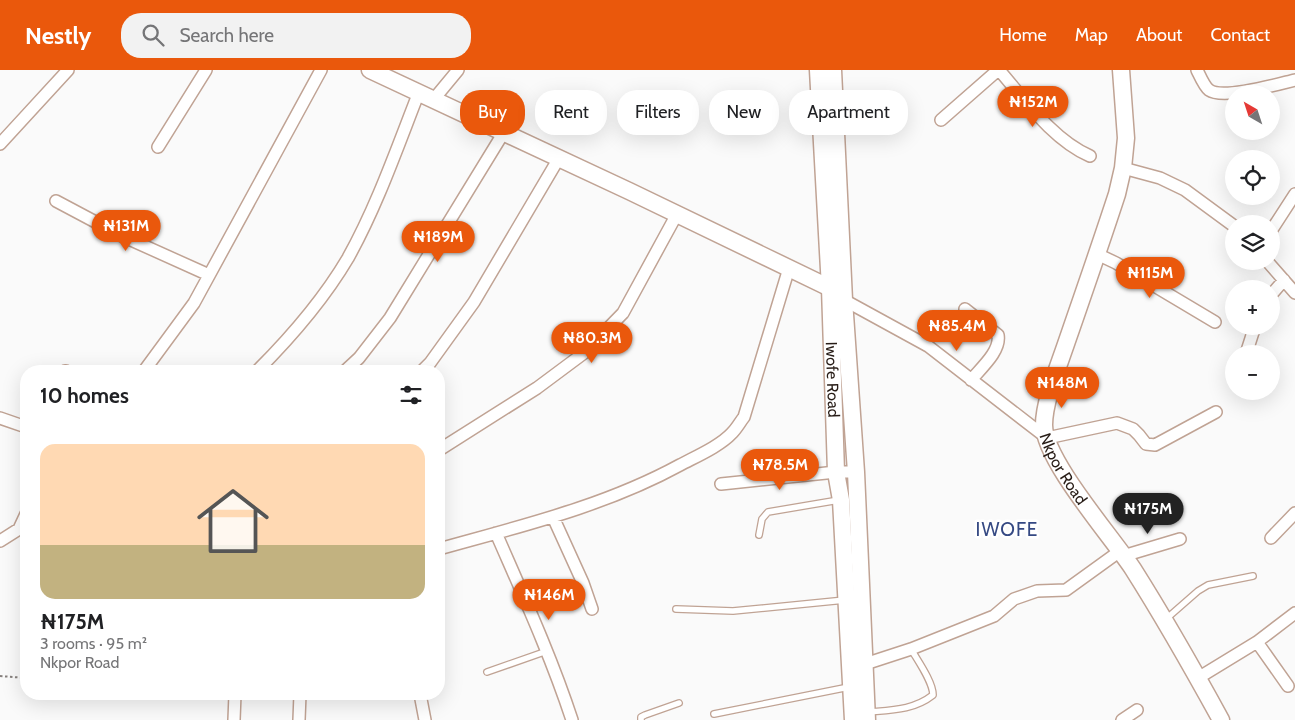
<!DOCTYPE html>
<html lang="en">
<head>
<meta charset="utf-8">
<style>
  body { margin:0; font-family:Cabin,sans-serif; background:#f2f2f2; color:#202124; height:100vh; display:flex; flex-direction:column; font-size:19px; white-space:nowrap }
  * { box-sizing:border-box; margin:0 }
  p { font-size:16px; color:#757577 }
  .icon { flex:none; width:28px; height:28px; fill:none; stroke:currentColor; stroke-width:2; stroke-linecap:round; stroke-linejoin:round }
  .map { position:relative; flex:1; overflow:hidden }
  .side { position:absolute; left:20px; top:295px; width:425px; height:335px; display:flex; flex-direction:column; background:#fff; border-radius:20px; box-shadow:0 5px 20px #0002 }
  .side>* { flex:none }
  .banner { position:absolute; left:460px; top:20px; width:475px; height:45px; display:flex; gap:10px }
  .needle { width:32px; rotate:321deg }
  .buttons { position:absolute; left:1225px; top:15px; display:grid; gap:10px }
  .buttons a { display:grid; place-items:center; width:55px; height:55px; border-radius:50%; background:#fff; box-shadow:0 5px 20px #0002; font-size:25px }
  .price { position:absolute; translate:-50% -42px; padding:0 11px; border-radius:18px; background:#ea580c; color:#fff; font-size:16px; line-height:32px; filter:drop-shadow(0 1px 2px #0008) }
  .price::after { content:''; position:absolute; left:50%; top:30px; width:15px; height:11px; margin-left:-8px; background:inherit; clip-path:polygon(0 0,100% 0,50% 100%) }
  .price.on { background:#222; color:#fff }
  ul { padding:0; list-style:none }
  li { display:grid; align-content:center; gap:10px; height:265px; padding:0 20px }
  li+li { border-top:1px solid #e0e0e0 }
  li span { display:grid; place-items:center; height:155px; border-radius:15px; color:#555 }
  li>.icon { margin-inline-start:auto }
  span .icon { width:90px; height:90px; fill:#fffc; stroke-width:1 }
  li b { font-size:21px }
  h2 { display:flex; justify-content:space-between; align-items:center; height:60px; padding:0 20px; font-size:21px }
  .chip { padding:0 18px; border-radius:20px; background:#fff; box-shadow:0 5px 20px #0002; font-size:18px; line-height:45px }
  .chip.on { background:#ea580c; color:#fff }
  header { display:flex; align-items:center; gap:30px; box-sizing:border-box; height:70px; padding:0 25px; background:#ea580c; color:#fff }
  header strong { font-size:24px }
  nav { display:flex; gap:28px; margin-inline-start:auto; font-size:18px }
  .search { width:350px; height:45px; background:#f2f2f2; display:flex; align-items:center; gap:12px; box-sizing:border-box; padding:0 18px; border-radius:20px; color:#757577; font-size:19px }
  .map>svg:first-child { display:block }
</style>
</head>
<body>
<header>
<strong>Nestly</strong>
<div class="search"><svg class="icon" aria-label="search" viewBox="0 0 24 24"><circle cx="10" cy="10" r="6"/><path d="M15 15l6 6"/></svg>Search here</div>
<nav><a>Home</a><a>Map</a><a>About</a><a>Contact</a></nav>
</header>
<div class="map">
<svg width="1295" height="650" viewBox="0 0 1295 650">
  <rect width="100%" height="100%" fill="#fafafa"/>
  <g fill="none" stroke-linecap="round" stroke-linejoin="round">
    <g stroke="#c0a394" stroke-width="8">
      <path id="lane" d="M759,465L762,449L768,442L839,430
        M676,539L733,541L845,530
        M1166,549L1198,521L1208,515L1253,506
        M487,602L547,581
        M869,642C892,640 914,640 933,625C933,612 918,591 911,579
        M714,644L849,617
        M641,650V647L645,645L679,633"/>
    </g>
    <g stroke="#c0a394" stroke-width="14">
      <path id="street" d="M999,0C1025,30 1053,70 1090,86
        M1197,0C1200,6 1204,16 1209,20C1223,30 1278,14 1295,10
        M434,29L458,0
        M941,50L998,0
        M0,74L68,0
        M158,77L206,0
        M1123,98L1160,108L1185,120L1234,156
        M56,131L120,165L209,205
        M1271,161L1295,124
        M1097,184L1116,193L1215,252
        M1267,191L1295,223
        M1271,225L1284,210
        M844,230L928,276L1047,368L1117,353L1133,359L1139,365L1146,374L1155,375L1216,342
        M965,239L998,265C1001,281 981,298 971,310
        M1246,284L1255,256
        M65,301H66
        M144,301L194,233L321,0
        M257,301C289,269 325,227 348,188C377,136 397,78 419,22
        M345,301L359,288L390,248L504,62
        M422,301L430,293L474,232L559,88
        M0,348L26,357
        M439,380L537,318L584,283L623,243L677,144
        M721,414L836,402H856
        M553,447L583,513L592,539
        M496,463C523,525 551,586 572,650
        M1271,468L1295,443
        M0,471L19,459L26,444
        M439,479C521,456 605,436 680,395C697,386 720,376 732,363C737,358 740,352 744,347L789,198
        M1123,486L1180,469
        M1257,572L1295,543
        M865,594L911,579L994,546L1014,529L1037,521L1066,520L1120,481
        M1198,608L1257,572L1288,616
        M420,624L425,650
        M234,650L235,624
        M299,650L300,624
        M1122,650L1137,640"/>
    </g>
    <g stroke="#c0a394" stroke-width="19">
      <g id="secondary">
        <path d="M370,0L629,121L830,218"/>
        <path id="s1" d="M818,0L830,218L836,402L841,430L853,650"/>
        <path d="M833,0L844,230L856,402L867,650"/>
        <path id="s2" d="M1121,0L1126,68L1123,98L1117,124C1101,173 1084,222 1067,271C1059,295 1044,331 1044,355C1044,390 1112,467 1133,499C1164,548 1193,599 1221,650"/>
      </g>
    </g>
    <path stroke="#87817e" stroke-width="2" stroke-dasharray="2.5 2.5" stroke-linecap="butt" d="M0,606L26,608"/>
    <use href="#lane" stroke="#fff" stroke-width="5.5"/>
    <use href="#street" stroke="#fff" stroke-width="11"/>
    <use href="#secondary" stroke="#fff" stroke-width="16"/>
  </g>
  <g text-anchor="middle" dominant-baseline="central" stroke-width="5" stroke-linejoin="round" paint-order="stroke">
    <g font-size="16" fill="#281d17" stroke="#fff">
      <text stroke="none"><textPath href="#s1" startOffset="310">Iwofe Road</textPath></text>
      <text stroke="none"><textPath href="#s2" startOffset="416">Nkpor Road</textPath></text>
    </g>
    <g font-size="19" letter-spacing="1" fill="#354983" stroke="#fff">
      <text x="1007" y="459">IWOFE</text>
    </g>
  </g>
</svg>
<div class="buttons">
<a><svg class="needle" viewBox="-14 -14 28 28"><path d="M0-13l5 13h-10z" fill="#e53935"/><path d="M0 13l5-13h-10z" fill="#757577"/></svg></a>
<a><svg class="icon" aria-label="locate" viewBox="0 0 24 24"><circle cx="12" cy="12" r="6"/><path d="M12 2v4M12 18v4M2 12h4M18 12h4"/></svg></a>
<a><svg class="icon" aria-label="layers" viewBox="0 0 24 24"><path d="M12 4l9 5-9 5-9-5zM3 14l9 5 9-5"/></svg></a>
<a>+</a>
<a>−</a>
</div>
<b class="price" style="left:1033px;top:58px">₦152M</b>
<b class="price" style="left:126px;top:182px">₦131M</b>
<b class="price" style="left:438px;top:193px">₦189M</b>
<b class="price" style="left:1150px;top:229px">₦115M</b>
<b class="price" style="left:957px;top:282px">₦85.4M</b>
<b class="price" style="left:592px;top:294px">₦80.3M</b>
<b class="price" style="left:1062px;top:339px">₦148M</b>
<b class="price" style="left:780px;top:421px">₦78.5M</b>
<b class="price on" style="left:1148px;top:465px">₦175M</b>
<b class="price" style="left:549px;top:551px">₦146M</b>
<div class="banner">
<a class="chip on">Buy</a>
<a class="chip">Rent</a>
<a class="chip">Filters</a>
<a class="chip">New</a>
<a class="chip">Apartment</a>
</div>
<section class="side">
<h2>10 homes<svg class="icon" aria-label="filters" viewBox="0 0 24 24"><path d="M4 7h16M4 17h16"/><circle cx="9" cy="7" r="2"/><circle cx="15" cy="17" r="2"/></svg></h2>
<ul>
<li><span style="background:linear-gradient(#ffd9b3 65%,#c2b280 0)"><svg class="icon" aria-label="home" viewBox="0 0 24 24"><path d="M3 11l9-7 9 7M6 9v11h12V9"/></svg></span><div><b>₦175M</b><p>3 rooms · 95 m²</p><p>Nkpor Road</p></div></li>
</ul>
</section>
</div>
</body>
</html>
